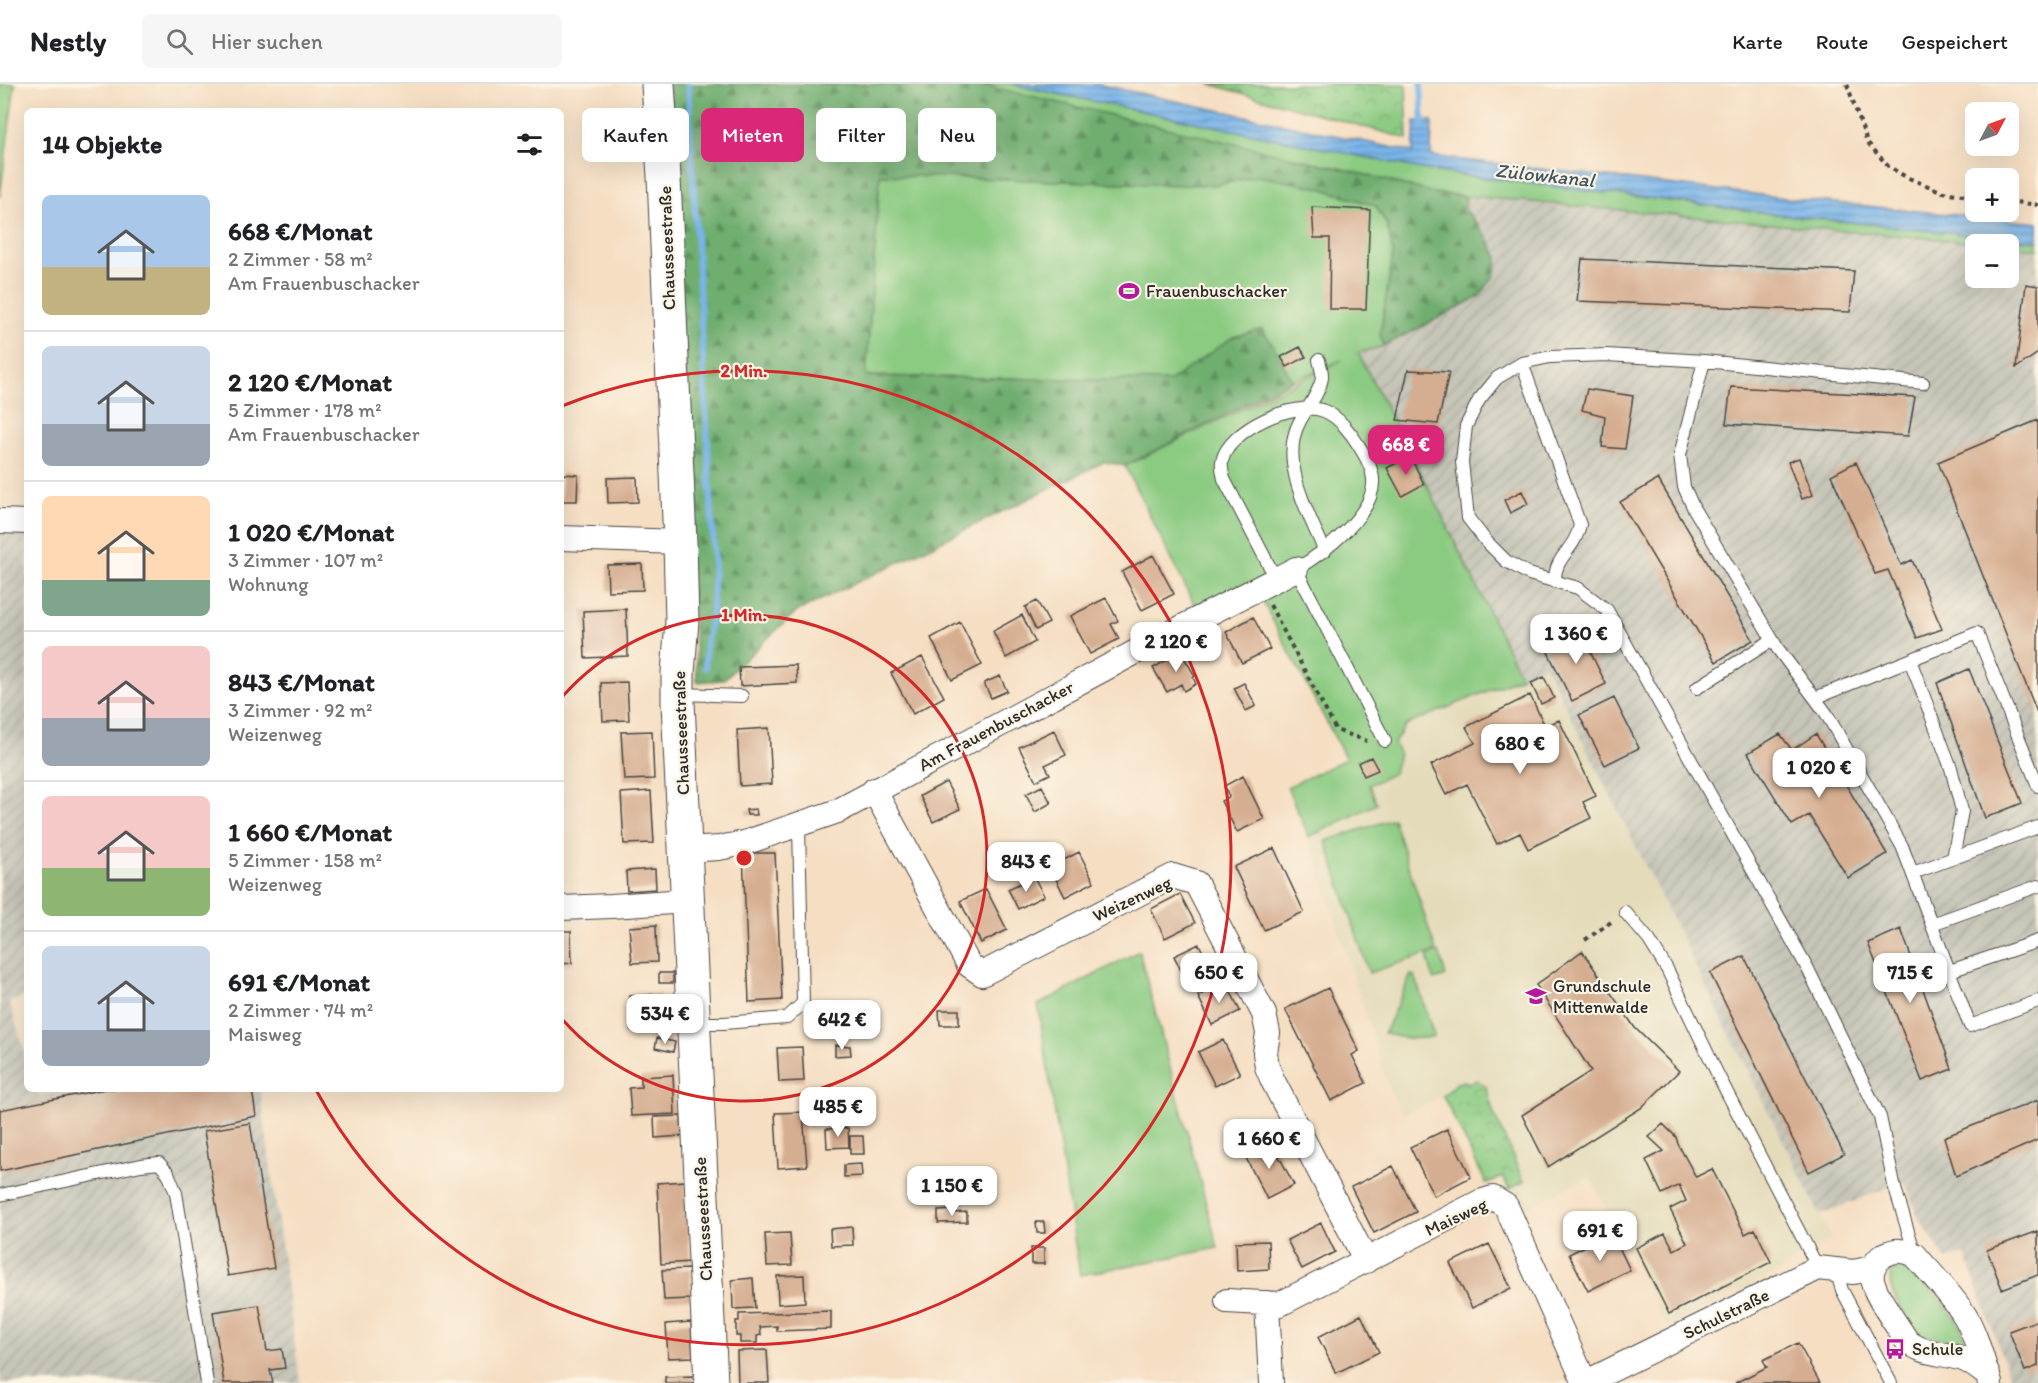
<!DOCTYPE html>
<html lang="de">
<head>
<meta charset="utf-8">
<style>
  body { margin:0; font-family:Itim,sans-serif; background:#f6f6f6; color:#202124; height:100vh; display:flex; flex-direction:column; font-size:22px; white-space:nowrap }
  * { box-sizing:border-box; margin:0 }
  p { font-size:20px; color:#757577 }
  .icon { flex:none; width:33px; height:33px; fill:none; stroke:currentColor; stroke-width:2; stroke-linecap:round; stroke-linejoin:round }
  .map { position:relative; flex:1; overflow:hidden }
  .details { position:absolute; left:24px; top:24px; width:540px; height:984px; display:flex; flex-direction:column; background:#fff; border-radius:9px; box-shadow:0 6px 24px #0002 }
  .details>* { flex:none }
  .banner { position:absolute; left:582px; top:24px; width:570px; height:54px; display:flex; gap:12px }
  .needle { width:39px; rotate:49deg }
  .fabs { position:absolute; left:1965px; top:18px; display:grid; gap:12px }
  .fabs a { display:grid; place-items:center; width:54px; height:54px; border-radius:9px; background:#fff; box-shadow:0 6px 24px #0002; font-size:30px }
  .price { position:absolute; translate:-50% -51px; padding:0 14px; border-radius:12px; background:#fff; color:#222; font-size:20px; line-height:39px; filter:drop-shadow(0 2px 3px #0008) }
  .price::after { content:''; position:absolute; left:50%; top:36px; width:18px; height:14px; margin-left:-9px; background:inherit; clip-path:polygon(0 0,100% 0,50% 100%) }
  .price.on { background:#db2777; color:#fff }
  ul { padding:0; list-style:none }
  li { display:flex; align-items:center; gap:18px; height:150px; padding:0 18px }
  li+li { border-top:2px solid #e0e0e0 }
  li span { display:grid; place-items:center; flex:none; width:168px; height:120px; border-radius:9px; color:#555 }
  li>.icon { margin-inline-start:auto }
  span .icon { width:72px; height:72px; fill:#fffc; stroke-width:1 }
  li b { font-size:26px }
  h2 { display:flex; justify-content:space-between; align-items:center; height:72px; padding:0 18px; font-size:26px }
  .tag { padding:0 21px; border-radius:9px; background:#fff; box-shadow:0 6px 24px #0002; font-size:21px; line-height:54px }
  .tag.on { background:#db2777; color:#fff }
  header { display:flex; align-items:center; gap:36px; box-sizing:border-box; height:84px; padding:0 30px; background:#fff; border-bottom:2px solid #e0e0e0 }
  header strong { font-size:28px }
  nav { display:flex; gap:33px; margin-inline-start:auto; font-size:21px }
  .search { width:420px; height:54px; background:#f6f6f6; display:flex; align-items:center; gap:15px; box-sizing:border-box; padding:0 21px; border-radius:9px; color:#757577; font-size:22px }
  .map>svg:first-child { display:block }
</style>
</head>
<body>
<header>
<strong>Nestly</strong>
<div class="search"><svg class="icon" aria-label="search" viewBox="0 0 24 24"><circle cx="10" cy="10" r="6"/><path d="M15 15l6 6"/></svg>Hier suchen</div>
<nav><a>Karte</a><a>Route</a><a>Gespeichert</a></nav>
</header>
<div class="map">
<svg width="2038" height="1299" viewBox="0 0 2038 1299">
  <defs>
    <pattern id="industrial-furrows" width="10" height="10" patternUnits="userSpaceOnUse" patternTransform="scale(1.5)"><rect width="10" height="10" fill="#c6c5b8"/><path d="M-1 1l2-2M0 10L10 0M9 11l2-2" fill="none" stroke="#aaa99e"/></pattern>
    <pattern id="forest-firs" width="22" height="20" patternUnits="userSpaceOnUse" patternTransform="scale(1.5)"><rect width="22" height="20" fill="#6fae6f"/><path d="M5 1l3.5 6h-7zM16 11l3.5 6h-7z" fill="#5b8e5b"/></pattern>
    <pattern id="park-crowns" width="20" height="18" patternUnits="userSpaceOnUse" patternTransform="scale(1.5)"><rect width="20" height="18" fill="#8aca81"/><path d="M2 6a3 3 0 1 1 6 0M12 15a3 3 0 1 1 6 0" fill="none" stroke="#71a46a"/></pattern>
    <pattern id="water-rules" width="6" height="5" patternUnits="userSpaceOnUse" patternTransform="scale(1.5)"><rect width="6" height="5" fill="#79b4ea"/><path d="M0 2.5h6" fill="none" stroke="#6393be"/></pattern>
  </defs>
  <rect width="100%" height="100%" fill="#fcf5e5"/>
  <filter id="ink" filterUnits="userSpaceOnUse"><feTurbulence type="fractalNoise" baseFrequency=".0167" numOctaves="2"/><feDisplacementMap in="SourceGraphic" scale="12" xChannelSelector="R" yChannelSelector="G"/><feConvolveMatrix kernelMatrix="1 2 1 2 8 2 1 2 1" color-interpolation-filters="sRGB"/></filter>
  <filter id="wash" filterUnits="userSpaceOnUse"><feTurbulence type="fractalNoise" baseFrequency=".008" numOctaves="4" result="noise"/><feDisplacementMap in="SourceGraphic" scale="24" xChannelSelector="R" yChannelSelector="G"/><feGaussianBlur stdDeviation="1.35" result="paint"/><feColorMatrix in="noise" values="0 0 0 0 0 0 0 0 0 0 0 0 0 0 0 0 0 1.4 0 .05"/><feComposite in="paint" operator="in"/></filter>
  <g filter="url(#wash)">
    <rect width="100%" height="100%" fill="#f5dec2"/>
    <path fill="#e4dbba" d="M1545,581L1832,1155L1796,1174L1792,1180L1667,1244L1590,1093L1518,1128L1502,1095L1486,1101L1441,1013L1403,1031L1389,1005L1309,753L1377,720L1368,701L1406,641L1521,593Z"/>
    <path fill="url(#industrial-furrows)" d="M1467,113L1991,160H1976V194H2008L2009,162L2038,165V1299H2012L1965,1170L1946,1176L1918,1133L1905,1097L1820,1131L1545,581L1521,593L1428,403L1358,269L1384,262L1479,213L1494,192L1485,150L1464,124Z
      M0,441L27,442V912L9,917L27,975V1005H36L38,1011L70,1005H260L300,1299H0Z"/>
    <path fill="#8aca81" stroke="#5a7a56" stroke-width="1.5" d="M0,0H15L0,113Z
      M979,0H1010L1432,87L1776,130L2000,154L2038,157V165L2009,162L2008,160H1991L1434,109L1347,86Z
      M880,91L1183,101H1216L1258,92L1317,103L1376,122L1387,141L1393,169L1380,251L1384,262L1358,269L1428,403L1521,593L1406,641L1394,659L1399,669L1394,689L1369,701L1377,720L1309,753L1287,703L1346,675L1256,505L1200,532L1125,382L1342,276L1292,297L1273,261L1233,253L1170,297L866,292Z
      M1393,735L1436,867L1369,889L1326,757Z
      M1139,867L1218,1164L1080,1191L1038,921Z
      M1439,868L1446,892L1434,896L1427,872Z
      M1411,891L1415,892L1434,952C1416,957 1401,954 1384,949Z
      M1901,1183L1909,1184C1924,1200 1970,1239 1964,1262L1923,1251L1917,1246C1907,1231 1883,1206 1892,1187Z"/>
    <path fill="url(#forest-firs)" stroke="#4d6c4d" stroke-width="1.5" d="M669,0H979L1347,86L1434,109L1467,113L1464,124L1485,150L1498,173L1494,192L1479,213L1384,262L1380,251L1393,169L1387,141L1376,122L1317,103L1258,92L1216,101H1183L880,91L866,292L1170,297L1233,253L1262,245L1273,261L1292,297L1125,382L1104,378L796,528L723,596L697,598L684,380Z"/>
    <path fill="url(#park-crowns)" stroke="#5a7a56" stroke-width="1.5" d="M1209,0H1406L1408,55Z
      M1477,996L1486,1003L1494,1030L1524,1098L1509,1105L1503,1093L1486,1099L1443,1012L1457,999L1465,997L1466,1000Z"/>
    <path fill="url(#water-rules)" stroke="#52708a" stroke-width="1.5" d="M1010,0H1097L1413,68L1415,37H1432L1431,72L1786,114L2038,139V157L2000,154L1776,130L1432,87Z"/>
    <g fill="none" stroke-linecap="round" stroke-linejoin="round">
      <path stroke="#79b4ea" stroke-width="6" d="M688,0L714,474L712,529L706,560L705,584
        M1421,0L1423,44"/>
    </g>
    <g id="blocks">
      <path fill="#d5ad90" d="M1312,123L1370,126L1366,225H1329L1330,154H1314Z
        M1582,175L1854,187L1850,228L1577,217Z
        M2026,200L2038,202V269L2016,284Z
        M1300,263L1306,273L1287,283L1281,273Z
        M1408,286L1449,288L1438,340L1397,336Z
        M1731,303L1915,313L1908,352L1726,340Z
        M1587,305L1633,312L1625,365L1602,363L1605,332L1582,326Z
        M2038,336V631L1938,378Z
        M1410,372L1424,400L1402,412L1387,384Z
        M1799,374L1813,411L1802,415L1788,378Z
        M1856,378L1901,481L1912,476L1942,545L1917,554L1888,486L1875,490L1831,391Z
        M561,390L578,391L577,417H561Z
        M637,393L638,418L608,419L607,394Z
        M1658,395L1753,556L1716,578L1620,418Z
        M1522,407L1528,420L1510,429L1504,416Z
        M1153,471L1174,510L1142,526L1122,488Z
        M642,480L643,506L608,507L607,481Z
        M1106,514L1118,537L1111,540L1119,555L1090,570L1070,532Z
        M1037,517L1049,539L1036,546L1025,523Z
        M626,525L628,572L585,574L583,527Z
        M1022,531L1035,558L1006,574L993,547Z
        M1253,533L1270,565L1242,579L1226,548Z
        M960,538L982,581L952,596L931,554Z
        M1579,545L1606,600L1572,617L1545,562Z
        M1181,568L1195,592L1193,593L1196,600L1184,607L1181,600L1167,608L1153,584Z
        M922,573L944,613L913,630L891,589Z
        M796,581L797,599L740,602L739,583Z
        M1969,585L2022,719L1985,734L1937,599Z
        M1000,592L1007,607L991,614L984,599Z
        M1544,593L1554,614L1541,620L1531,599Z
        M627,598L629,636L603,637L601,599Z
        M1244,599L1256,622L1246,627L1234,604Z
        M1530,611L1545,642L1559,636L1596,712L1583,718L1591,734L1528,765L1520,749L1497,760L1467,700L1446,711L1431,681L1475,659L1466,643Z
        M1614,614L1639,664L1605,681L1579,631Z
        M769,644L772,700L740,702L737,646Z
        M1054,646L1066,671L1045,681L1050,690L1036,697L1019,663Z
        M652,647L654,695L624,696L621,648Z
        M1780,650L1792,666L1816,650L1887,770L1848,794L1809,731L1792,741L1748,669Z
        M1371,673L1378,686L1364,692L1358,679Z
        M1243,692L1264,735L1237,748L1221,717L1229,713L1224,702Z
        M946,698L960,725L933,738L920,712Z
        M1042,702L1051,719L1035,728L1026,710Z
        M651,707L654,759L624,760L621,709Z
        M756,725L757,731H747L746,726Z
        M1274,764L1304,828L1264,846L1234,783Z
        M1079,768L1094,798L1065,813L1050,783Z
        M743,769H775L782,916L749,918Z
        M655,785L656,805L627,807L626,787Z
        M1034,793L1044,812L1018,825L1008,805Z
        M986,805L1007,846L981,859L960,817Z
        M1180,810L1195,839L1165,854L1151,825Z
        M656,841L657,878L632,879L629,843Z
        M1901,845L1952,985L1922,997L1868,859Z
        M561,847H571L572,879L561,880Z
        M1199,860L1212,888L1188,900L1174,872Z
        M1582,867L1635,944L1679,987L1641,1024L1548,1083L1522,1031L1591,987L1536,901Z
        M1744,872L1844,1070L1809,1088L1710,889Z
        M659,889H673V899H659Z
        M1226,898L1240,927L1212,941L1198,912Z
        M1328,904L1359,967L1352,971L1366,999L1331,1017L1285,925Z
        M660,910L662,945L631,946L629,912Z
        M939,926H959V941H940Z
        M657,954L675,958L673,968L655,964Z
        M1223,956L1240,990L1215,1002L1198,968Z
        M835,961L850,962L851,971L835,972Z
        M802,963L804,997L779,998L777,964Z
        M673,991L675,1030L631,1032L629,1004L641,1003V993Z
        M105,1005H252L256,1032L0,1087V1026Z
        M844,1007L845,1022L817,1024L816,1008Z
        M2038,1016V1056L1956,1092L1944,1053Z
        M803,1028L807,1082L778,1084L775,1029Z
        M681,1032L682,1052L655,1054L654,1033Z
        M250,1039L274,1184L228,1192L204,1047Z
        M1663,1040L1676,1053L1678,1060L1696,1093L1712,1085L1745,1150L1755,1145L1771,1178L1669,1230L1636,1164L1665,1149L1674,1166L1687,1159L1670,1125L1686,1117L1679,1101L1662,1110L1646,1076L1664,1067L1649,1053Z
        M848,1044L849,1063L827,1064L826,1045Z
        M1447,1045L1471,1093L1434,1112L1410,1063Z
        M850,1052H863L864,1070H850Z
        M1271,1057L1294,1101L1267,1115L1244,1070Z
        M861,1080L862,1092L844,1093V1081Z
        M1393,1082L1416,1128L1374,1149L1351,1103Z
        M686,1097L690,1178L661,1180L657,1099Z
        M953,1126V1129L967,1128V1138L938,1139V1127Z
        M1036,1138H1044L1045,1149H1037Z
        M1321,1139L1335,1168L1302,1185L1287,1156Z
        M852,1143L853,1161L831,1162L830,1145Z
        M2038,1147V1191L2002,1205L1987,1166Z
        M790,1149L792,1181L767,1182L765,1150Z
        M1612,1149L1630,1186L1588,1207L1569,1170Z
        M1268,1157L1269,1185L1237,1187L1236,1158Z
        M1489,1160L1511,1204L1472,1224L1450,1179Z
        M1031,1164H1044V1180H1031Z
        M690,1185L691,1215L664,1216L662,1186Z
        M804,1191L805,1218L778,1220L777,1192Z
        M753,1194L755,1224L733,1225L732,1196Z
        M259,1221L267,1267L282,1265L285,1284L270,1286L273,1299H224L213,1228Z
        M831,1227V1245L777,1247V1242L760,1243L761,1251L757,1252V1259H740V1252H736V1237H739V1230Z
        M1361,1231L1379,1268L1336,1289L1318,1253Z
        M2038,1236V1282L2025,1287L2009,1247Z
        M691,1238L693,1273L668,1274L666,1240Z
        M1798,1259L1820,1299H1735L1767,1283L1763,1276Z
        M767,1266L769,1299H738L737,1267Z
        M693,1292L694,1299H665V1293Z"/>
    </g>
  </g>
  <g filter="url(#ink)">
    <use href="#blocks" fill-opacity="0" stroke="#494642" stroke-width="1.5"/>
    <g fill="none" stroke-linecap="round" stroke-linejoin="round">
      <g stroke="#494642" stroke-width="14">
        <path id="lane" d="M1319,276C1320,281 1323,289 1322,294C1319,311 1306,325 1299,339C1279,377 1309,432 1325,467
          M1704,277L1680,371L1684,403L1694,425L1778,565L1826,629L1902,762L1970,942L2038,917
          M1522,279L1580,441C1575,466 1554,473 1555,497
          M1276,495L1224,395C1223,390 1221,383 1222,377C1229,345 1294,316 1324,327C1338,332 1352,350 1359,362C1365,372 1372,383 1373,395C1376,430 1322,470 1296,485L1385,657
          M1910,576L1951,684L1962,727L1953,774
          M1697,604L1772,556
          M680,610L742,612
          M1815,614L1977,549L2038,702
          M1913,789L2038,743
          M1625,828L1649,856L1667,885L1719,993L1818,1184
          M1932,840L2038,802
          M1950,887L2038,857
          M696,939H724L787,934L803,919L799,742
          M0,1111L141,1081L159,1079L168,1089L176,1109L207,1299
          M1915,1170L1894,1101L1880,1033L1808,885L1607,526L1578,504L1529,490L1506,477L1486,457L1468,434L1462,378L1466,342L1479,316L1497,294L1522,279L1550,273L1607,271L1704,277L1923,299
          M1836,1187L1842,1206L1891,1299"/>
      </g>
      <g stroke="#494642" stroke-width="26">
        <path id="street" d="M0,437L27,438
          M561,454L680,458
          M874,706L969,881L982,890L1173,792L1196,799L1264,930L1268,949L1265,969L1267,983L1273,997L1366,1177
          M686,766L719,764L744,759L838,727L1190,539L1296,485
          M561,824L611,822L687,817
          M1227,1217L1280,1220L1480,1118L1493,1114L1506,1122L1585,1299L1818,1184L1853,1188L1873,1184
          M1267,1219L1271,1299
          M1988,1291C1980,1286 1972,1278 1963,1275C1944,1269 1922,1270 1907,1257C1898,1243 1877,1214 1873,1199C1869,1189 1875,1176 1884,1171C1896,1165 1904,1166 1915,1171C1931,1190 1950,1209 1963,1229C1975,1246 1983,1279 1990,1299"/>
      </g>
      <g stroke="#494642" stroke-width="35">
        <path id="secondary" d="M658,0L664,93L680,458L682,537L678,589V619L711,1299"/>
      </g>
      <path stroke="#494642" stroke-width="4" stroke-dasharray="4.5 4.5" stroke-linecap="butt" d="M1847,0L1867,58L1888,82L1906,93L1943,108L1976,113
        M2008,117L2038,121
        M1270,521L1336,646L1367,657
        M1585,856L1614,836"/>
      <use href="#lane" stroke="#fff" stroke-width="12"/>
      <use href="#street" stroke="#fff" stroke-width="24"/>
      <use href="#secondary" stroke="#fff" stroke-width="33"/>
    </g>
  </g>
  <g fill="none" stroke="#d62828" stroke-width="3">
    <path d="M562 613A243 243 0 1 1 562 935"/>
    <path d="M562 322A487 487 0 1 1 316 1006"/>
  </g>
  <defs>
    <g id="stadium-bare" transform="scale(1.62)"><path d="M0-5a6.5 5 0 1 0 0 10a6.5 5 0 1 0 0-10ZM-3.5-1.8h7v3.6h-7Z" fill="#b5179e" stroke="#fcf5e5" stroke-width="2.5" paint-order="stroke"/></g>
    <g id="school-bare" transform="scale(1.62)"><path d="M0-5L7-2L0 1L-7-2ZM-4 1L0 2.5L4 1V4Q0 6-4 4Z" fill="#b5179e" stroke="#fcf5e5" stroke-width="2.5" paint-order="stroke"/></g>
    <g id="bus-bare" transform="scale(1.62)"><path d="M-5-6H5V4H4V6H2V4H-2V6H-4V4H-5ZM-3.5-4V0h7V-4ZM-3.5 1.2v1.5H-2V1.2ZM2 1.2v1.5H3.5V1.2Z" fill="#b5179e" stroke="#fcf5e5" stroke-width="2.5" paint-order="stroke"/></g>
  </defs>
  <g fill-rule="evenodd">
    <use href="#stadium-bare" x="1129" y="207"/>
    <use href="#school-bare" x="1536" y="912"/>
    <use href="#bus-bare" x="1895" y="1265"/>
  </g>
  <g text-anchor="middle" dominant-baseline="central" stroke-width="4.5" stroke-linejoin="round" paint-order="stroke">
    <g font-size="18" fill="#2b2b2b" stroke="#fcf5e5">
      <text transform="translate(667 164) rotate(-92)">Chausseestraße</text>
      <text transform="translate(996 642) rotate(-28)">Am Frauenbuschacker</text>
      <text transform="translate(681 649) rotate(-92)">Chausseestraße</text>
      <text transform="translate(1132 815) rotate(-25)">Weizenweg</text>
      <text transform="translate(1456 1133) rotate(-25)">Maisweg</text>
      <text transform="translate(703 1135) rotate(-93)">Chausseestraße</text>
      <text transform="translate(1726 1230) rotate(-26)">Schulstraße</text>
    </g>
    <g font-size="18" fill="#2b2b2b" stroke="#fcf5e5" text-anchor="start">
      <text x="1146" y="207">Frauenbuschacker</text>
      <text x="1553" y="902">Grundschule<tspan x="1553" dy="21">Mittenwalde</tspan></text>
      <text x="1912" y="1265">Schule</text>
    </g>
    <g font-size="20" font-style="italic" fill="#425464" stroke="#fcf5e5">
      <text transform="translate(1545 91) rotate(6)">Zülowkanal</text>
    </g>
  </g>
  <circle cx="744" cy="774" r="9" fill="#d62828" stroke="#fcf5e5" stroke-width="3"/>
  <g font-size="18" text-anchor="middle" font-weight="bold" fill="#d62828" stroke="#fcf5e5" stroke-width="4.5" stroke-linejoin="round" paint-order="stroke">
    <text x="744" y="293">2 Min.</text>
    <text x="744" y="537">1 Min.</text>
  </g>
</svg>
<div class="fabs">
<a><svg class="needle" viewBox="-14 -14 28 28"><path d="M0-13l5 13h-10z" fill="#e53935"/><path d="M0 13l5-13h-10z" fill="#757577"/></svg></a>
<a>+</a>
<a>−</a>
</div>
<b class="price on" style="left:1406px;top:392px">668 €</b>
<b class="price" style="left:1576px;top:581px">1 360 €</b>
<b class="price" style="left:1176px;top:589px">2 120 €</b>
<b class="price" style="left:1520px;top:691px">680 €</b>
<b class="price" style="left:1819px;top:715px">1 020 €</b>
<b class="price" style="left:1026px;top:809px">843 €</b>
<b class="price" style="left:1219px;top:920px">650 €</b>
<b class="price" style="left:1910px;top:920px">715 €</b>
<b class="price" style="left:665px;top:961px">534 €</b>
<b class="price" style="left:842px;top:967px">642 €</b>
<b class="price" style="left:838px;top:1054px">485 €</b>
<b class="price" style="left:1269px;top:1086px">1 660 €</b>
<b class="price" style="left:952px;top:1133px">1 150 €</b>
<b class="price" style="left:1600px;top:1178px">691 €</b>
<div class="banner">
<a class="tag">Kaufen</a>
<a class="tag on">Mieten</a>
<a class="tag">Filter</a>
<a class="tag">Neu</a>
</div>
<section class="details">
<h2>14 Objekte<svg class="icon" aria-label="filters" viewBox="0 0 24 24"><path d="M4 7h16M4 17h16"/><circle cx="9" cy="7" r="2"/><circle cx="15" cy="17" r="2"/></svg></h2>
<ul>
<li><span style="background:linear-gradient(#a9c7e8 60%,#c2b280 0)"><svg class="icon" aria-label="home" viewBox="0 0 24 24"><path d="M3 11l9-7 9 7M6 9v11h12V9"/></svg></span><div><b>668 €/Monat</b><p>2 Zimmer · 58 m²</p><p>Am Frauenbuschacker</p></div></li>
<li><span style="background:linear-gradient(#c9d6e8 65%,#9aa5b1 0)"><svg class="icon" aria-label="home" viewBox="0 0 24 24"><path d="M3 11l9-7 9 7M6 9v11h12V9"/></svg></span><div><b>2 120 €/Monat</b><p>5 Zimmer · 178 m²</p><p>Am Frauenbuschacker</p></div></li>
<li><span style="background:linear-gradient(#ffd9b3 70%,#7fa58c 0)"><svg class="icon" aria-label="home" viewBox="0 0 24 24"><path d="M3 11l9-7 9 7M6 9v11h12V9"/></svg></span><div><b>1 020 €/Monat</b><p>3 Zimmer · 107 m²</p><p>Wohnung</p></div></li>
<li><span style="background:linear-gradient(#f6c9c9 60%,#9aa5b1 0)"><svg class="icon" aria-label="home" viewBox="0 0 24 24"><path d="M3 11l9-7 9 7M6 9v11h12V9"/></svg></span><div><b>843 €/Monat</b><p>3 Zimmer · 92 m²</p><p>Weizenweg</p></div></li>
<li><span style="background:linear-gradient(#f6c9c9 60%,#8fb573 0)"><svg class="icon" aria-label="home" viewBox="0 0 24 24"><path d="M3 11l9-7 9 7M6 9v11h12V9"/></svg></span><div><b>1 660 €/Monat</b><p>5 Zimmer · 158 m²</p><p>Weizenweg</p></div></li>
<li><span style="background:linear-gradient(#c9d6e8 70%,#9aa5b1 0)"><svg class="icon" aria-label="home" viewBox="0 0 24 24"><path d="M3 11l9-7 9 7M6 9v11h12V9"/></svg></span><div><b>691 €/Monat</b><p>2 Zimmer · 74 m²</p><p>Maisweg</p></div></li>
</ul>
</section>
</div>
</body>
</html>
